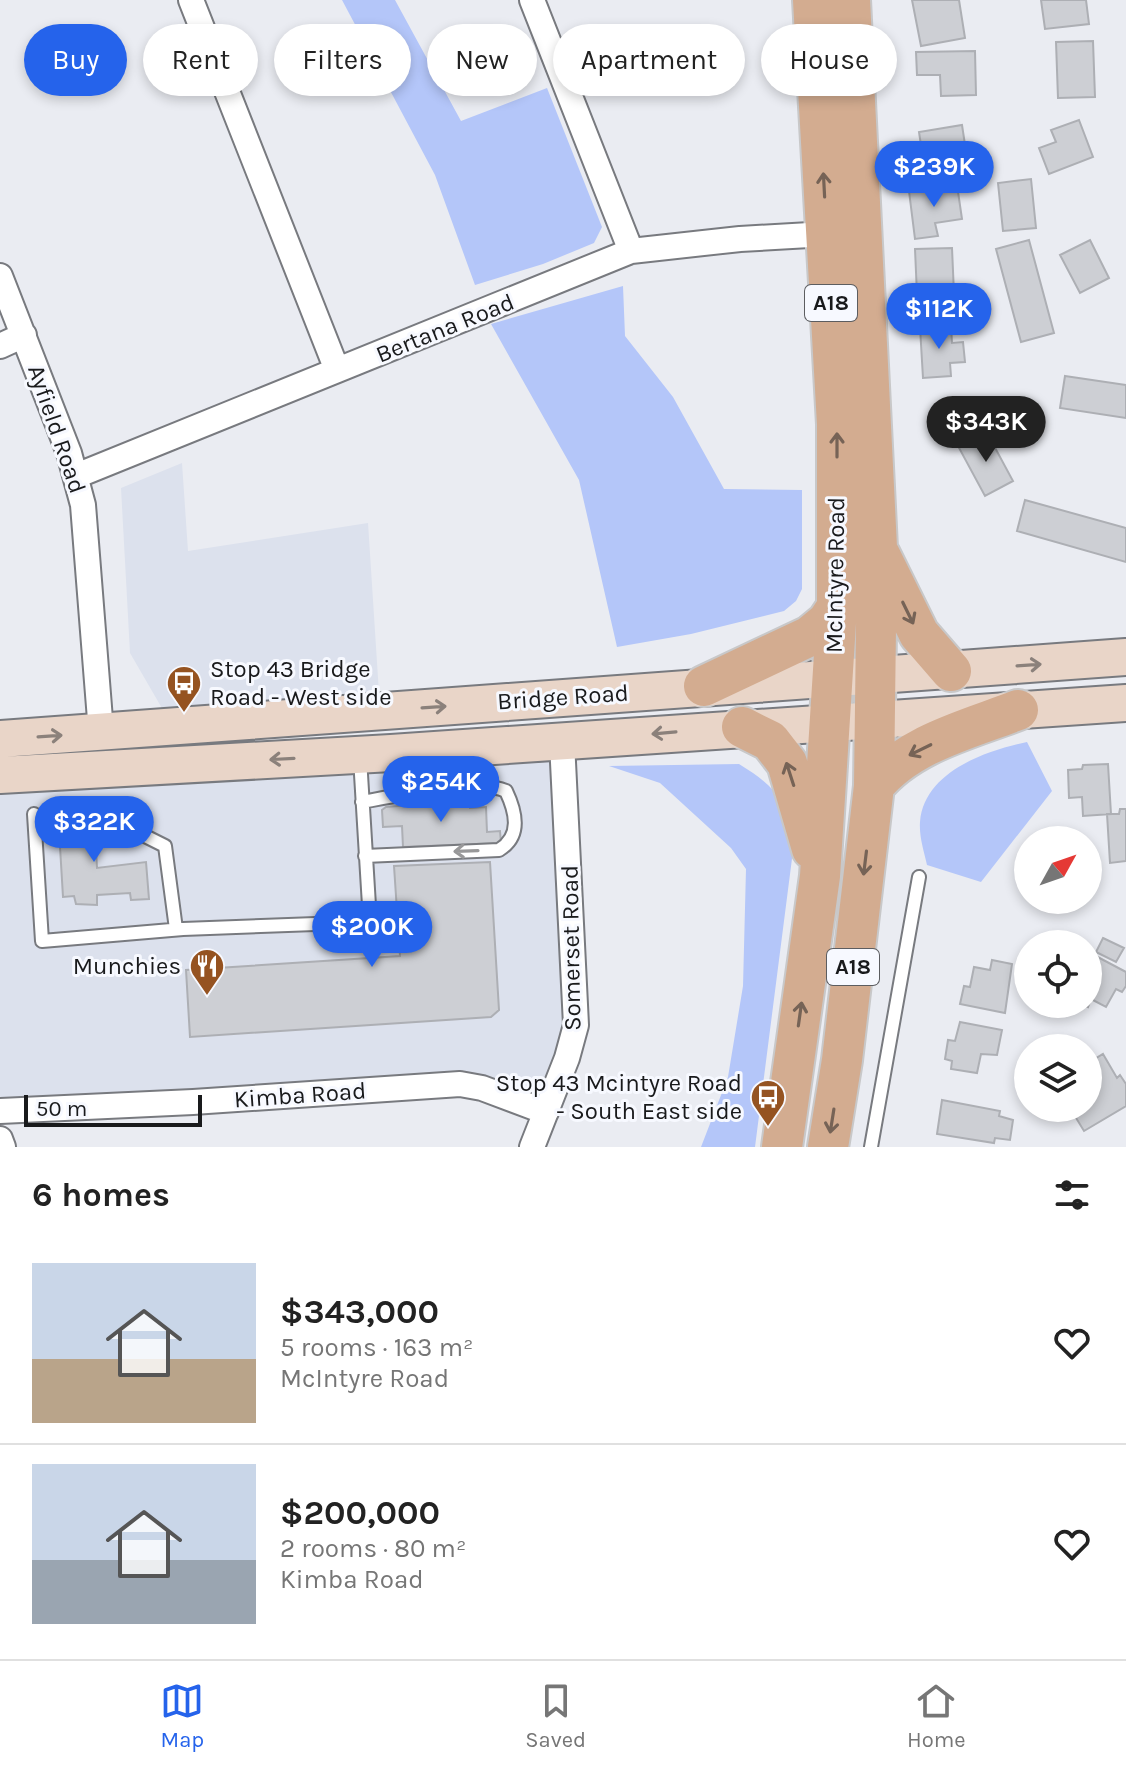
<!DOCTYPE html>
<html lang="en">
<head>
<meta charset="utf-8">
<style>
  body { margin:0; font-family:Karla,sans-serif; background:#f2f2f2; color:#222; height:100vh; display:flex; flex-direction:column; font-size:30px; white-space:nowrap }
  * { box-sizing:border-box; margin:0 }
  p { font-size:26px; color:#767676 }
  .icon { flex:none; width:44px; height:44px; fill:none; stroke:currentColor; stroke-width:2; stroke-linecap:round; stroke-linejoin:round }
  .map { position:relative; height:1147px; overflow:hidden }
  .sheet { display:flex; flex-direction:column; background:#fff; flex:1 }
  .sheet>* { flex:none }
  .guide { position:absolute; left:24px; top:24px; width:1078px; height:72px; display:flex; gap:16px }
  .needle { width:52px; rotate:50deg }
  .buttons { position:absolute; left:1014px; top:826px; display:grid; gap:16px }
  .buttons a { display:grid; place-items:center; width:88px; height:88px; border-radius:50%; background:#fff; box-shadow:0 4px 12px #0003; font-size:40px }
  .scale { position:absolute; left:24px; bottom:20px; width:178px; box-sizing:border-box; padding-left:8px; border:4px solid #191a1c; border-top:0; font-size:22px; line-height:28px; white-space:nowrap; color:#191a1c; -webkit-text-stroke:6px #f7f9ff; paint-order:stroke }
  .price { position:absolute; translate:-50% -68px; padding:0 18px; border-radius:28px; background:#2563eb; color:#fff; font-size:26px; line-height:52px; filter:drop-shadow(0 2px 4px #0008) }
  .price::after { content:''; position:absolute; left:50%; top:48px; width:24px; height:18px; margin-left:-12px; background:inherit; clip-path:polygon(0 0,100% 0,50% 100%) }
  .price.selected { background:#222; color:#fff }
  ul { padding:0; list-style:none }
  li { display:flex; align-items:center; gap:24px; height:200px; padding:0 32px }
  li+li { border-top:2px solid #e0e0e0 }
  li span { display:grid; place-items:center; flex:none; width:224px; height:160px; border-radius:0px; color:#555 }
  li>.icon { margin-inline-start:auto }
  span .icon { width:96px; height:96px; fill:#fffc; stroke-width:1 }
  li b { font-size:34px }
  h2 { display:flex; justify-content:space-between; align-items:center; height:96px; padding:0 32px; font-size:34px }
  .tag { padding:0 28px; border-radius:36px; background:#fff; box-shadow:0 4px 12px #0003; font-size:28px; line-height:72px }
  .tag.selected { background:#2563eb; color:#fff }
  .tabs { display:flex; justify-content:space-around; align-items:center; height:112px; border-top:2px solid #e0e0e0; background:#fff; font-size:22px; color:#767676 }
  .tabs a { display:grid; justify-items:center; gap:4px }
  .tabs .selected { color:#2563eb }
  .map>svg:first-child { display:block }
</style>
</head>
<body>
<div class="map">
<svg width="1126" height="1147" viewBox="0 0 1126 1147">
  <rect width="100%" height="100%" fill="#eaecf2"/>
  <path fill="#dce1ed" d="M182,463L188,551L368,523L379,693L163,710L130,653L121,488Z
    M562,742L576,1006L546,1112L482,1088L0,1111V775Z"/>
  <path fill="#b4c6f9" d="M342,0H395L461,121L547,88L602,227L594,243L543,264L475,285L435,175Z
    M623,286L625,336L673,397L724,489L802,490V589L796,601L784,611L691,634L617,647L579,480L491,324Z
    M1027,742L1052,791L981,882L927,865C924,851 919,837 920,822C924,772 985,751 1027,742Z
    M739,764C778,788 784,799 794,843L755,1147H701L728,1077L743,986L746,869L731,848L660,783L609,766Z"/>
  <path fill="#cdcfd4" stroke="#adafb4" stroke-width="2" d="M912,0H959L965,38L921,46Z
    M1041,0H1086L1089,24L1045,29Z
    M1093,41L1095,97L1058,98L1056,42Z
    M975,51L976,95L941,96L940,75H917L916,52Z
    M1079,120L1093,157L1049,174L1039,148L1056,142L1051,130Z
    M962,125L969,171L926,178L919,132Z
    M1031,179L1036,228L1003,231L998,183Z
    M957,185L962,219L935,223L938,236L915,239L909,191Z
    M1029,240L1054,333L1021,342L996,249Z
    M1090,240L1109,278L1080,293L1060,255Z
    M952,248L954,294L917,295L915,249Z
    M951,325L952,343L963,342L965,362L950,363L951,376L923,378L920,327Z
    M1065,376L1126,385V418L1060,408Z
    M986,431L1013,481L985,496L958,446Z
    M1025,500L1126,528V562L1017,531Z
    M1108,764L1111,814L1083,816L1082,797L1069,798L1068,770L1082,769L1083,765Z
    M469,799L470,808L486,807L487,832L500,831L501,843L403,847L402,826L383,827L382,810L386,807L409,805L410,803Z
    M1120,809H1126V861L1110,863L1107,814H1119Z
    M94,811L97,868L146,862L149,899L131,900L130,893L97,895V905L76,904L74,896L63,897L58,813Z
    M490,862L499,1010L491,1017L190,1037L186,970L400,956L394,866Z
    M1103,938L1124,948L1116,962L1096,952Z
    M1092,954L1126,972V986L1122,992L1116,989L1106,1007L1091,999L1088,1007L1082,1004H1088V962Z
    M992,960L1012,964L1005,1013L960,1004L964,986L970,987L974,967L990,970Z
    M960,1022L1002,1030L997,1055L981,1054L977,1073L951,1069L952,1061L945,1059L948,1040L955,1041Z
    M1103,1054L1117,1078L1120,1075L1126,1084V1106L1084,1131L1070,1108H1088V1063Z
    M942,1100L1000,1111L999,1116L1013,1120L1010,1140L995,1138L994,1143L937,1134Z"/>
  <g fill="none" stroke-linecap="round" stroke-linejoin="round">
    <g stroke="#787a7f" stroke-width="16">
      <path id="service" d="M362,802C394,796 479,778 506,791C516,812 522,836 499,850L365,856
        M34,814L42,941L183,929L370,922L360,758
        M111,819L165,846L176,929
        M871,1147L919,877"/>
    </g>
    <g stroke="#787a7f" stroke-width="28">
      <path id="minor" d="M191,0L337,370
        M532,0L631,251
        M0,276L69,453L83,505L101,732
        M0,346L24,335
        M76,476L631,251L740,239L827,234
        M0,1111L193,1102L460,1084L482,1088L546,1112
        M0,1139L3,1147
        M532,1147L567,1058L576,1025L562,742"/>
    </g>
    <g stroke="#787a7f" stroke-width="40">
      <path id="secondary" d="M0,739L1126,657
        M0,775L391,753L1126,703"/>
    </g>
    <g stroke="#c8c8c9" stroke-width="44">
      <path id="primary" d="M880,555L919,634L951,671
        M704,686L810,636L827,622L837,607
        M742,727L770,741L787,763L812,849
        M874,786C909,743 969,729 1018,710
        M782,1147L820,876L837,607V424L813,0
        M828,1147L842,1060L874,786L877,548L850,0"/>
    </g>
    <use href="#service" stroke="#fff" stroke-width="12"/>
    <use href="#minor" stroke="#fff" stroke-width="24"/>
    <use href="#secondary" stroke="#e9d5c8" stroke-width="36"/>
    <use href="#primary" stroke="#d3ac90" stroke-width="40"/>
  </g>
  <defs><path id="oneway-shaft" d="M-6 0H5M1.5-3L5.5 0L1.5 3" fill="none" stroke-width="1.6" stroke-linecap="round" stroke-linejoin="round" transform="scale(2)"/></defs>
  <g stroke="#766356">
    <use href="#oneway-shaft" transform="translate(824 185) rotate(-93)"/>
    <use href="#oneway-shaft" transform="translate(837 445) rotate(-90)"/>
    <use href="#oneway-shaft" transform="translate(908 613) rotate(64)"/>
    <use href="#oneway-shaft" transform="translate(920 750) rotate(154)"/>
    <use href="#oneway-shaft" transform="translate(790 774) rotate(-108)"/>
    <use href="#oneway-shaft" transform="translate(865 863) rotate(97)"/>
    <use href="#oneway-shaft" transform="translate(800 1014) rotate(-82)"/>
    <use href="#oneway-shaft" transform="translate(832 1121) rotate(99)"/>
  </g>
  <g stroke="#8b817b">
    <use href="#oneway-shaft" transform="translate(1029 665) rotate(-4)"/>
    <use href="#oneway-shaft" transform="translate(434 707) rotate(-4)"/>
    <use href="#oneway-shaft" transform="translate(664 733) rotate(175)"/>
    <use href="#oneway-shaft" transform="translate(50 736) rotate(-4)"/>
    <use href="#oneway-shaft" transform="translate(282 759) rotate(177)"/>
  </g>
  <use stroke="#989899" href="#oneway-shaft" transform="translate(466 851) rotate(178)"/>
  <defs>
    <g id="bus-pin" transform="scale(1.8)"><path d="M0 17L-7.5 6A9.5 9.5 0 1 1 7.5 6Z" fill="#955321" stroke="#f7f9ff"/><path d="M-5-6H5V4H4V6H2V4H-2V6H-4V4H-5ZM-3.5-4V0h7V-4ZM-3.5 1.2v1.5H-2V1.2ZM2 1.2v1.5H3.5V1.2Z" fill="#fff"/></g>
    <g id="restaurant-pin" transform="scale(1.8)"><path d="M0 17L-7.5 6A9.5 9.5 0 1 1 7.5 6Z" fill="#955321" stroke="#f7f9ff"/><path d="M-5-6h1v4h1v-4h1v4h1v-4h1v5L-1.5 .5V6h-2V.5L-5-1ZM5-6V6H3V1.5H1.5Q1.5-4 5-6Z" fill="#fff"/></g>
  </defs>
  <g fill-rule="evenodd">
    <use href="#bus-pin" x="184" y="683"/>
    <use href="#restaurant-pin" x="207" y="966"/>
    <use href="#bus-pin" x="768" y="1097"/>
  </g>
  <g text-anchor="middle" dominant-baseline="central" stroke-width="6" stroke-linejoin="round" paint-order="stroke">
    <g fill="#f7f9ff" stroke="#5c5d60" stroke-width="2">
      <rect x="805" y="285" width="52" height="36" rx="6"/>
      <rect x="827" y="949" width="52" height="36" rx="6"/>
    </g>
    <g font-size="22" font-weight="bold" fill="#191a1c">
      <text x="831" y="303">A18</text>
      <text x="853" y="967">A18</text>
    </g>
    <g font-size="24" fill="#191a1c" stroke="#f7f9ff">
      <text transform="translate(445 328) rotate(-22)">Bertana Road</text>
      <text transform="translate(57 429) rotate(71)">Ayfield Road</text>
      <text transform="translate(835 575) rotate(-89)">McIntyre Road</text>
      <text transform="translate(563 697) rotate(-4)">Bridge Road</text>
      <text transform="translate(571 948) rotate(-91)">Somerset Road</text>
      <text transform="translate(300 1095) rotate(-4)">Kimba Road</text>
    </g>
    <g font-size="24" fill="#191a1c" stroke="#f7f9ff" text-anchor="end">
      <text x="210" y="669" text-anchor="start">Stop 43 Bridge<tspan x="210" dy="28">Road - West side</tspan></text>
      <text x="181" y="966">Munchies</text>
      <text x="742" y="1083">Stop 43 Mcintyre Road<tspan x="742" dy="28">- South East side</tspan></text>
    </g>
  </g>
</svg>
<div class="buttons">
<a><svg class="needle" viewBox="-14 -14 28 28"><path d="M0-13l5 13h-10z" fill="#e53935"/><path d="M0 13l5-13h-10z" fill="#767676"/></svg></a>
<a><svg class="icon" aria-label="locate" viewBox="0 0 24 24"><circle cx="12" cy="12" r="6"/><path d="M12 2v4M12 18v4M2 12h4M18 12h4"/></svg></a>
<a><svg class="icon" aria-label="layers" viewBox="0 0 24 24"><path d="M12 4l9 5-9 5-9-5zM3 14l9 5 9-5"/></svg></a>
</div>
<div class="scale">50 m</div>
<b class="price" style="left:934px;top:209px">$239K</b>
<b class="price" style="left:939px;top:351px">$112K</b>
<b class="price selected" style="left:986px;top:464px">$343K</b>
<b class="price" style="left:441px;top:824px">$254K</b>
<b class="price" style="left:94px;top:864px">$322K</b>
<b class="price" style="left:372px;top:969px">$200K</b>
<div class="guide">
<a class="tag selected">Buy</a>
<a class="tag">Rent</a>
<a class="tag">Filters</a>
<a class="tag">New</a>
<a class="tag">Apartment</a>
<a class="tag">House</a>
</div>
</div>
<section class="sheet">
<h2>6 homes<svg class="icon" aria-label="filters" viewBox="0 0 24 24"><path d="M4 7h16M4 17h16"/><circle cx="9" cy="7" r="2"/><circle cx="15" cy="17" r="2"/></svg></h2>
<ul>
<li><span style="background:linear-gradient(#c9d6e8 60%,#b9a48a 0)"><svg class="icon" aria-label="home" viewBox="0 0 24 24"><path d="M3 11l9-7 9 7M6 9v11h12V9"/></svg></span><div><b>$343,000</b><p>5 rooms · 163 m²</p><p>McIntyre Road</p></div><svg class="icon" aria-label="heart" viewBox="0 0 24 24"><path d="M12 20l-8-8c-3-5 5-10 8-4 3-6 11-1 8 4z"/></svg></li>
<li><span style="background:linear-gradient(#c9d6e8 60%,#9aa5b1 0)"><svg class="icon" aria-label="home" viewBox="0 0 24 24"><path d="M3 11l9-7 9 7M6 9v11h12V9"/></svg></span><div><b>$200,000</b><p>2 rooms · 80 m²</p><p>Kimba Road</p></div><svg class="icon" aria-label="heart" viewBox="0 0 24 24"><path d="M12 20l-8-8c-3-5 5-10 8-4 3-6 11-1 8 4z"/></svg></li>
</ul>
</section>
<nav class="tabs">
<a class="selected"><svg class="icon" aria-label="map" viewBox="0 0 24 24"><path d="M3 6l6-2 6 2 6-2v14l-6 2-6-2-6 2zM9 4v14M15 6v14"/></svg>Map</a>
<a><svg class="icon" aria-label="saved" viewBox="0 0 24 24"><path d="M7 4h10v16l-5-4-5 4z"/></svg>Saved</a>
<a><svg class="icon" aria-label="home" viewBox="0 0 24 24"><path d="M3 11l9-7 9 7M6 9v11h12V9"/></svg>Home</a>
</nav>
</body>
</html>
